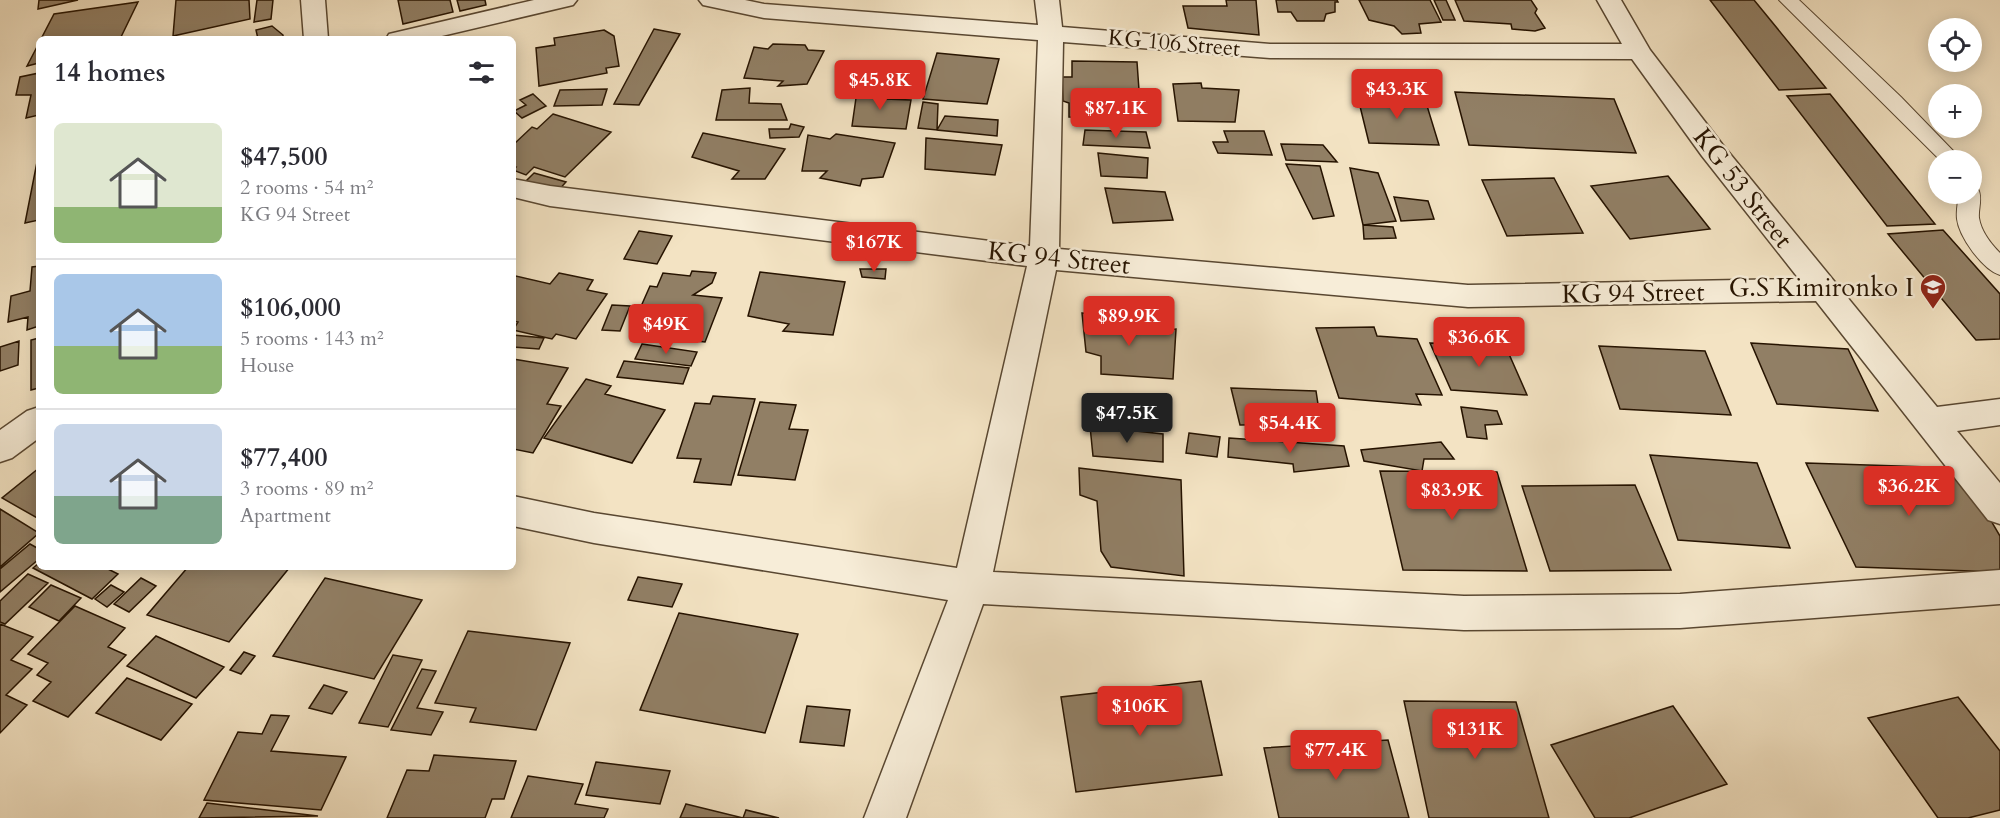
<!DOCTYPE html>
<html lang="en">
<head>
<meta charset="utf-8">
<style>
  body { margin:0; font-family:Cardo,serif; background:#f2f2f3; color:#2b2b33; height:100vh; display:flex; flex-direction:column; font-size:22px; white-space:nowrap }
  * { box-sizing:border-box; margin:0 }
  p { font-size:20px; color:#7c7c81 }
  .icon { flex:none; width:33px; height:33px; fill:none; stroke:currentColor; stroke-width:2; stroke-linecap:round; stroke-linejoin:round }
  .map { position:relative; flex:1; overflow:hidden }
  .side { position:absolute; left:36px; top:36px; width:480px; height:534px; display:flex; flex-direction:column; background:#fff; border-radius:9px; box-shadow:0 3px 15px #0003 }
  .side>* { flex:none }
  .fabs { position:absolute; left:1928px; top:18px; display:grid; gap:12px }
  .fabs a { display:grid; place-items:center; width:54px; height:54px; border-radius:50%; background:#fff; box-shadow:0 3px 15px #0003; font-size:30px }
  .price { position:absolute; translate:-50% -51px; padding:0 14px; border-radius:6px; background:#d93025; color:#fff; font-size:20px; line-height:39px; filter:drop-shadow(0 2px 3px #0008) }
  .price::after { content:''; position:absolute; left:50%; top:36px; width:18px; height:14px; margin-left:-9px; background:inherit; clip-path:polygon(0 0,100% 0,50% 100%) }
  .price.on { background:#222; color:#fff }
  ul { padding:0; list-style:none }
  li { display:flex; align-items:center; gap:18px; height:150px; padding:0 18px }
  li+li { border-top:2px solid #e1e1e2 }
  li span { display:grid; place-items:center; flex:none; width:168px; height:120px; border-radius:9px; color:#555 }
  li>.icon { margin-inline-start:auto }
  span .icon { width:72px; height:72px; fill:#fffc; stroke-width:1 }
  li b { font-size:26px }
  h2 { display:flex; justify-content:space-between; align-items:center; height:72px; padding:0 18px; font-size:26px }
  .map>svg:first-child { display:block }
</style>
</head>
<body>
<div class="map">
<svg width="2000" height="818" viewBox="0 0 2000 818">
  <rect width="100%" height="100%" fill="#f3e3c3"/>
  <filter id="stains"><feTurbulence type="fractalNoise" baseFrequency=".00333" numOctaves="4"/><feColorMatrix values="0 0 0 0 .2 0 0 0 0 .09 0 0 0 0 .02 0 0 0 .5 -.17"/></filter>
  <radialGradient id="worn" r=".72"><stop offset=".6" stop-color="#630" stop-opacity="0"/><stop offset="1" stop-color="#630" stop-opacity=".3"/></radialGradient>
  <path fill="#917f65" stroke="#261300" stroke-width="1.5" d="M39,0H78L38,9Z
    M176,0H249L250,19L173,36Z
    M257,0H273L271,19L254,22Z
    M398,0H450L453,12L403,24Z
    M457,0H485L486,5L460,11Z
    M1226,0H1256L1259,35L1188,28L1183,6H1227Z
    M1276,0H1337L1338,2H1335V12L1326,14L1324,21H1297L1291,12H1278Z
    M1359,0H1430L1441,22L1419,24L1421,33L1402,34L1394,26L1369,20Z
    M1434,0H1446L1455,20H1443Z
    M1455,0H1531L1537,9L1535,13L1545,28L1535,31L1512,29L1511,24L1464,21Z
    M1710,0H1754L1826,88L1779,90Z
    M138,2L120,39H41L54,14Z
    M272,26L283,35V39H258L256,30Z
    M654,29L680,34L639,105L614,104Z
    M604,30L614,36L619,66L606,68L607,73L539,86L536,48L555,45L554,38Z
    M39,43V63L27,66Z
    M773,44L805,45L808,50L824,51L807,84L778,86L783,81L744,78L754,47L768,49Z
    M937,53L999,59L987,104L923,99Z
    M1072,61L1137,62L1141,118L1069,117V103L1063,101L1062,77H1072Z
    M39,73V115L26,118L31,95H16L20,77Z
    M1201,83L1202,88L1239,90L1235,122L1178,121L1173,84Z
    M750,88L749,103L781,104L787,120H716L722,90Z
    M607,89L602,105L554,106L560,90Z
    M857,91L884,92L885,99L911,100L906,129L852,126Z
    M1455,92L1614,99L1636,153L1469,145Z
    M533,94L546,106L522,118L514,111L526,105L520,100Z
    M1357,94L1424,96L1439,145L1369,143Z
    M1830,94L1935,224L1887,226L1787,96Z
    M923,102L938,104L937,130L918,128Z
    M553,114L611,132L565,177L534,167L526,175L513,170L516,167L513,166V145L532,127L537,129Z
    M945,116L998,120L997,136L937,130Z
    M791,124L804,127L799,137L770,138L769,129H789Z
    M1085,130L1146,132L1150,148L1083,145Z
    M1224,131H1264L1272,155L1218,153L1213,142H1228Z
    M703,133L785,149L765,179H732L739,171L692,157Z
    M836,134L895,143L883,177L862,179L860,186L820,178L827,171H802L808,135L830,139Z
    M926,138L1002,145L995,175L925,169Z
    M1281,144L1323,145L1337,162L1286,160Z
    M1098,153L1148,158L1147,178L1101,176Z
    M39,161V220L25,223L37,162Z
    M1286,164L1320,166L1334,216L1313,219Z
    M1350,168L1378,173L1396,221L1363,225Z
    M534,173L566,182L556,193L524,183Z
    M1668,176L1710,229L1630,239L1591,186Z
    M1554,178L1583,233L1507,236L1482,180Z
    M1105,188L1165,192L1173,220L1113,223Z
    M1394,197L1428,201L1434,219L1401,221Z
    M1363,225L1393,227L1396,238L1364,239Z
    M1943,230L2000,294V339L1976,340L1888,234Z
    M639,231L672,236L657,264L624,259Z
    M39,266V326L27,330L28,317L8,322L11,296L30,291L32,267Z
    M860,269H886L885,279L862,277Z
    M692,271L716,273L712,283L693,295L722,298L705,342L648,336L652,327L639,326L641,321L635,320L650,286L657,287L663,273L690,276Z
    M760,272L845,282L833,335L783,331L789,324L748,316Z
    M559,273L593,280L587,290L607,294L576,339L556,334L552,339L513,330L518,322L513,321V280L516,276L550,284Z
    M612,305L630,306L620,331L602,330Z
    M1082,313L1133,318L1143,332L1176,329L1173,379L1101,374V356L1086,352Z
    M1374,327L1377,336L1417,339L1442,395L1416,394L1421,405L1339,398L1316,328Z
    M513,335L544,338L539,349L513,347Z
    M39,338V388L31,390V340Z
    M19,341L18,365L0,371V347Z
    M1430,343L1505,345L1527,395L1451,390Z
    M1751,343L1848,349L1878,411L1777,404Z
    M642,344L697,352L691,366L635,359Z
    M1599,346L1705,351L1731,415L1620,409Z
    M513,359L568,368L547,404L561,406L533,453L513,449Z
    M624,361L689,368L683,384L617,377Z
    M586,379L611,386L605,394L665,410L632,463L544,438Z
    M1231,388L1316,391L1321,424L1240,425Z
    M713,396L755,399L731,485L694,482L701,459L677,458L695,403L710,404Z
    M760,402L796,405L789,429L808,430L795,480L738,475Z
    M1461,407L1497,411L1502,424L1485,425L1487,439L1467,437Z
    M1090,426L1163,434V462L1093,456Z
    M1189,433L1220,437L1217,457L1186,453Z
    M1229,438L1344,446L1349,466L1294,472L1293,464L1228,457Z
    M1441,442L1454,459H1424L1422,471L1364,461L1361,450Z
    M1650,455L1757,463L1790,548L1678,540Z
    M1806,463L1960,468L2000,536V572L1856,567Z
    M39,468V519L2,498Z
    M1079,468L1181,480L1184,576L1111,567L1101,551L1097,501L1080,495Z
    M1380,471L1497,472L1527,571L1403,570Z
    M1635,485L1671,570L1550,571L1522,486Z
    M0,509L39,533L0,567Z
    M30,544L39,549V559L0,592V569Z
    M39,563V567H104L118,574L92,599L33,568Z
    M188,567H290L229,642L147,615Z
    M28,574L48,583L5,624L0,622V601Z
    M638,577L682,584L672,607L628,600Z
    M141,578L156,586L129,612L114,604Z
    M325,578L422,600L374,679L273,656Z
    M51,585L81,598L59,621L29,607Z
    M111,585L124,592L107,607L95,599Z
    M75,606L125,628L108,647L126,655L68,717L33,701L51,682L37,675L48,663L28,654Z
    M679,613L798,634L765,733L640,710Z
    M0,624L33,637L11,660L32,669L6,695L27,705L0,733Z
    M468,631L570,643L536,730L470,722L476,708L435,703Z
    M156,636L224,667L196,698L127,666Z
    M244,652L255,656L241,674L230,670Z
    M393,655L422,660L388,727L359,723Z
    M422,669L436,671L417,708L443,712L431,735L391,730Z
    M127,678L192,704L161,740L96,713Z
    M1201,681L1222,775L1076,792L1061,697Z
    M324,685L347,692L332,714L309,708Z
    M1958,697L2000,751V810L1968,818H1938L1868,718Z
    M1404,701L1516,702L1549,818H1429Z
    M807,706L850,710L844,746L800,742Z
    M1673,706L1727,784L1629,818H1595L1551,745Z
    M271,715L289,716L271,751L346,757L321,810L204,800L238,732L262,734Z
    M1388,740L1409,818H1279L1264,748Z
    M434,755L516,761L504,799H492L485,818H387L407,770L429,771Z
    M596,762L670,771L660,804L586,795Z
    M528,776L583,784L575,804L608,809L604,818H511Z
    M207,803L318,816L199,818Z
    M686,804L743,818L746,810L779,818H680Z"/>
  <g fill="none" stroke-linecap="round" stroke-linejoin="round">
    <g stroke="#594731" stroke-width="2">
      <path id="service" d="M1779,0H1799L1901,97L1962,160H1940Z
        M1971,187L1978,189C1983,198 1978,208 1979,218C1981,231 1991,244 2000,253V275C1983,270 1959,237 1957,219C1956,211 1958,202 1959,194H1971Z"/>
    </g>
    <g stroke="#594731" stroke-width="3">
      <path id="minor" d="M301,0H325L328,39H304Z
        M534,0H577L573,5L429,39H386L389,34Z
        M699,0H745L764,4L1038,25L1035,0H1059L1062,27L1270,44H1622L1597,0H1621L1650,50L1722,144L1937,407L2000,399V425L1957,431L2000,483V524L1988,520L1816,301L1468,307L1056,270L993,572L1464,596L1680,594L2000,570V604L1680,628L1464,630L983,604L906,818H864L948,600L594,543L513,526V496L594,513L957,568L1027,266L550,206L513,197V179L550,186L1030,246L1038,40L764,18L703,5ZM1063,42L1270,58L1632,59L1702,156L1799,279L1468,285L1059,249Z
        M39,407V438L12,458L0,462V430L27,411Z"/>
    </g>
    <use href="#service" fill="#f7edd8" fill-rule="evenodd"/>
    <use href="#minor" fill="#f7edd8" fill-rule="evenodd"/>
  </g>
  <defs>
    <g id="school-pin" transform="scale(1.35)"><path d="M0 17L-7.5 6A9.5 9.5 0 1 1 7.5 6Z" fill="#8f2418" stroke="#f7edd8"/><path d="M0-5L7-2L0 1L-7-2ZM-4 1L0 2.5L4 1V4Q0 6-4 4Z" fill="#fff"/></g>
  </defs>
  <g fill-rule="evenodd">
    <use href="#school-pin" x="1933" y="287"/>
  </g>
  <g text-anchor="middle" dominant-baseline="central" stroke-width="5" stroke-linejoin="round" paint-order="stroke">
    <g font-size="22" fill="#261300" stroke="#f7edd8">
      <text transform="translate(1174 43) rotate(5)">KG 106 Street</text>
    </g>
    <g font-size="26" fill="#261300" stroke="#f7edd8">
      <text transform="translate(1743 188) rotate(52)">KG 53 Street</text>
      <text transform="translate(1059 258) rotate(6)">KG 94 Street</text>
      <text transform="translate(1633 293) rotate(-1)">KG 94 Street</text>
    </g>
    <g font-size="26" fill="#261300" stroke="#f7edd8" text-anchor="end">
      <text x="1914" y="287">G.S Kimironko I</text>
    </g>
  </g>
  <rect width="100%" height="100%" filter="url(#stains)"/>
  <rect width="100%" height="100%" fill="url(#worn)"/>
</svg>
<div class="fabs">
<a><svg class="icon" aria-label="locate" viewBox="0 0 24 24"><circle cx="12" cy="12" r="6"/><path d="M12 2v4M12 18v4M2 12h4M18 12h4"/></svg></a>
<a>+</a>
<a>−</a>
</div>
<b class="price" style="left:880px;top:111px">$45.8K</b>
<b class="price" style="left:1397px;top:120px">$43.3K</b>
<b class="price" style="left:1116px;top:139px">$87.1K</b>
<b class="price" style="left:874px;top:273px">$167K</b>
<b class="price" style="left:1129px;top:347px">$89.9K</b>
<b class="price" style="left:666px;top:355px">$49K</b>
<b class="price" style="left:1479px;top:368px">$36.6K</b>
<b class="price on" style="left:1127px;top:444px">$47.5K</b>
<b class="price" style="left:1290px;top:454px">$54.4K</b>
<b class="price" style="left:1909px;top:517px">$36.2K</b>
<b class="price" style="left:1452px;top:521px">$83.9K</b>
<b class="price" style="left:1140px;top:737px">$106K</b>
<b class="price" style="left:1475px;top:760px">$131K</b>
<b class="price" style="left:1336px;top:781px">$77.4K</b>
<section class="side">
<h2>14 homes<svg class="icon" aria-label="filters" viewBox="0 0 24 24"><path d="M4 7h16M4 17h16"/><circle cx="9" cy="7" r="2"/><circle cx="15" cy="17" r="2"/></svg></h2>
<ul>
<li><span style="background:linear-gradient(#dfe7d0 70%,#8fb573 0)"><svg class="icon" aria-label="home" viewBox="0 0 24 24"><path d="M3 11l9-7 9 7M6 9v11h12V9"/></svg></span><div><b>$47,500</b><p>2 rooms · 54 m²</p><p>KG 94 Street</p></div></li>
<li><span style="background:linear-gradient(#a9c7e8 60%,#8fb573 0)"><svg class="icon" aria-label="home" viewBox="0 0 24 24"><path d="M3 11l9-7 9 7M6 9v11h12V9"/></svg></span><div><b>$106,000</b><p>5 rooms · 143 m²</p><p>House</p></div></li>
<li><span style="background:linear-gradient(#c9d6e8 60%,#7fa58c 0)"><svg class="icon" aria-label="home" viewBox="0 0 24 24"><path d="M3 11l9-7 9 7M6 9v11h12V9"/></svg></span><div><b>$77,400</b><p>3 rooms · 89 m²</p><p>Apartment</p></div></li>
</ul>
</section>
</div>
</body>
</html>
